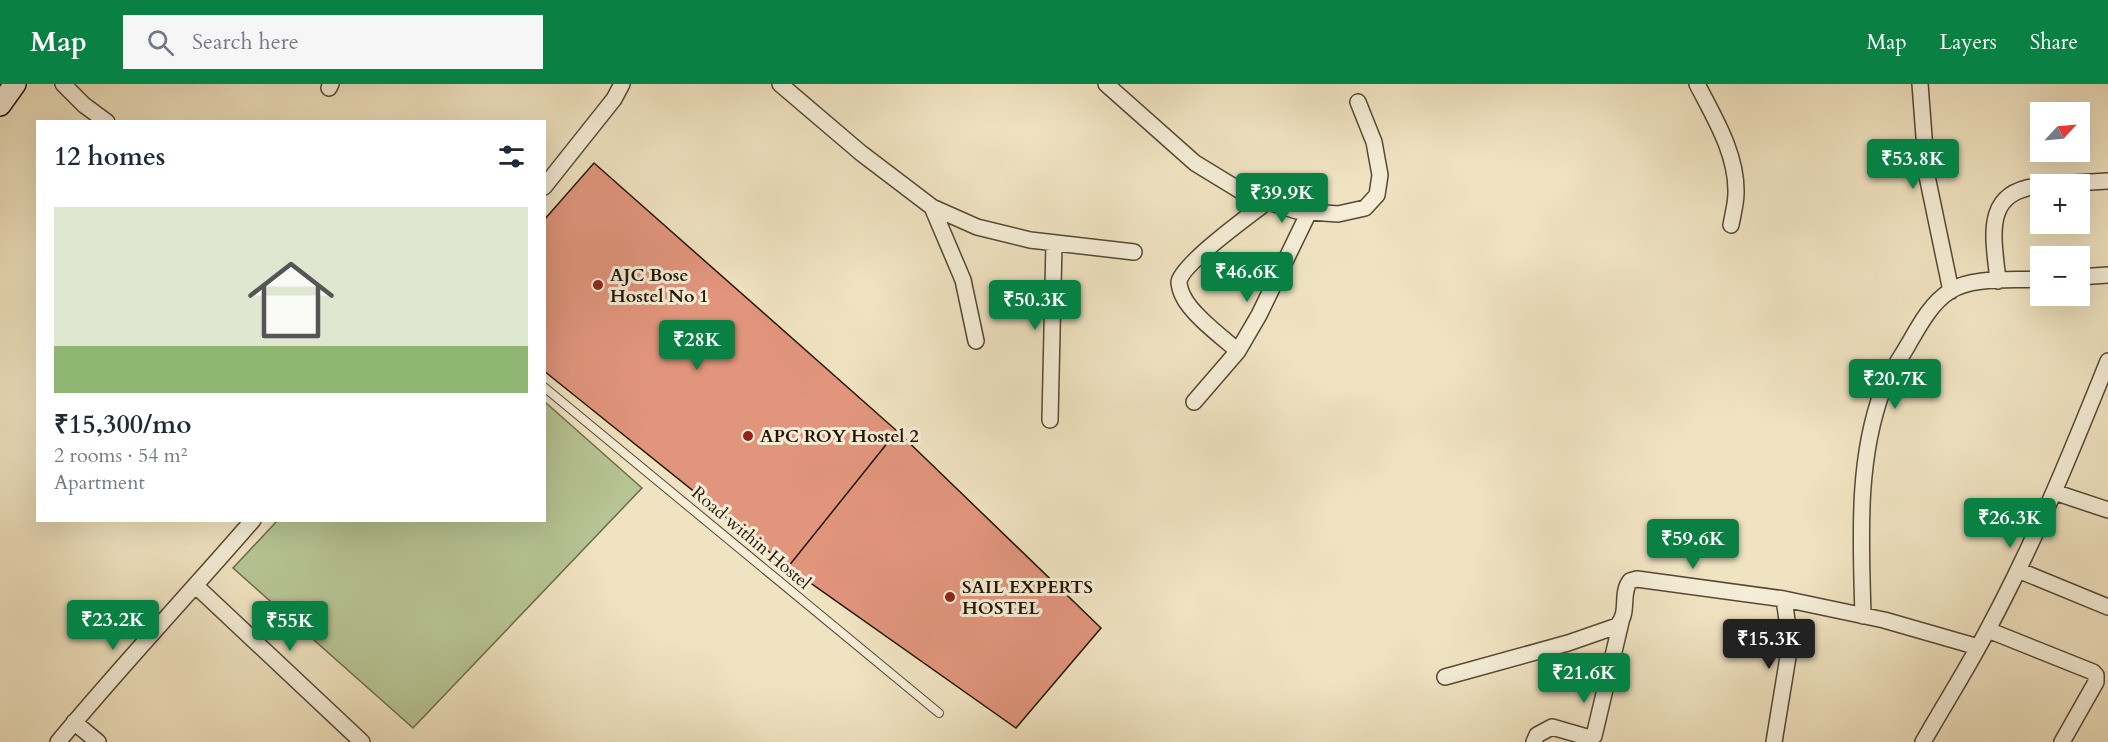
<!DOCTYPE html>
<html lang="en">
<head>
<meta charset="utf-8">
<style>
  body { margin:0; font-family:Cardo,serif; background:#f6f6f7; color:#1f2937; height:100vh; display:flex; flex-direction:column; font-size:22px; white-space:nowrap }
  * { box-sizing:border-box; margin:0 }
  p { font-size:20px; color:#747a83 }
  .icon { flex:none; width:33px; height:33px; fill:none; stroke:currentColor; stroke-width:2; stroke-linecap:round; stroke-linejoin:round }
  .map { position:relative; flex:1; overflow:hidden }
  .panel { position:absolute; left:36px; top:36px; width:510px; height:402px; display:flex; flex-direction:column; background:#fff; border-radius:0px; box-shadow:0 6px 24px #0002 }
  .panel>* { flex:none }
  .needle { width:39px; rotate:64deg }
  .fabs { position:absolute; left:2030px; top:18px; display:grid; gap:12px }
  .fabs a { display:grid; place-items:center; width:60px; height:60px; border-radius:0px; background:#fff; box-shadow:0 6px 24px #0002; font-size:30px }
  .price { position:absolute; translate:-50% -51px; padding:0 14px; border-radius:6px; background:#0b8043; color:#fff; font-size:20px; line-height:39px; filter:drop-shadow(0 2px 3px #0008) }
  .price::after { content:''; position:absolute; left:50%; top:36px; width:18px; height:14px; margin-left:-9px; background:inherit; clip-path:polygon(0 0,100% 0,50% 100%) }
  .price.on { background:#222; color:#fff }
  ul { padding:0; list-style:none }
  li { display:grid; align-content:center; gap:12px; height:318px; padding:0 18px }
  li+li { border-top:2px solid #e0e1e3 }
  li span { display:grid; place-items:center; height:186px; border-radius:0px; color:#555 }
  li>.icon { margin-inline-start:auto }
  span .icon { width:108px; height:108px; fill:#fffc; stroke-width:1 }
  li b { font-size:26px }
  h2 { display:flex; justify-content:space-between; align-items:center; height:72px; padding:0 18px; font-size:26px }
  header { display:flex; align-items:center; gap:36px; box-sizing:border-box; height:84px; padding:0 30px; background:#0b8043; color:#fff }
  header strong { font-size:28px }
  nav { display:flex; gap:33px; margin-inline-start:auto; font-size:21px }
  .search { width:420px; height:54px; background:#f6f6f7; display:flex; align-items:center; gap:15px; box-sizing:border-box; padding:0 21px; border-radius:0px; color:#747a83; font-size:22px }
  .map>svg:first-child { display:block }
</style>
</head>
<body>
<header>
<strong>Map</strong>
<div class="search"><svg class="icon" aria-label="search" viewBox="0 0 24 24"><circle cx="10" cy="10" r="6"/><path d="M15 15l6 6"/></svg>Search here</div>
<nav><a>Map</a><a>Layers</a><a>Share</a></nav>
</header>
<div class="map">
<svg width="2108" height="658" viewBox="0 0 2108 658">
  <rect width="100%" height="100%" fill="#f0e3c1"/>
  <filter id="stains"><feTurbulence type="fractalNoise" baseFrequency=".00333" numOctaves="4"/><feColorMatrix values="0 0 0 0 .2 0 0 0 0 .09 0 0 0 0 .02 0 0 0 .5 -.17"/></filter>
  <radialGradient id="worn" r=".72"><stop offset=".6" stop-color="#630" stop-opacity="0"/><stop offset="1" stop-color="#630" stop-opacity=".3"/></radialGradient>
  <path fill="#b7c494" stroke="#6d6d4c" stroke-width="1.5" d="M545,318L642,404L413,644L233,484L277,437L544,436Z"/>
  <path fill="#e1957d" stroke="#231605" stroke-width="1.5" d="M594,79L897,347L788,483L544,287V136Z
    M897,347L1101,544L1016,644L788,483Z"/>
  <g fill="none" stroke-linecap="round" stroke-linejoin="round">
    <g stroke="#564934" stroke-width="10">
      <path id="lane" d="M544,303L939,629"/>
    </g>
    <g stroke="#564934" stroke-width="18">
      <path id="street" d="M63,0L84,21L107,38
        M780,0L861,69L932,123L977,143L1030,156L1134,168
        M1106,0L1195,79L1249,112L1297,127L1338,130L1365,124L1377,111L1380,91L1374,58L1358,18
        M1697,0C1714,33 1737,70 1736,109C1736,119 1733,130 1731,141
        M1920,0L1927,92L1951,207
        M329,4L331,0
        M2056,100L2108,97
        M544,103L614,15L622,0
        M932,123L963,196L976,257
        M2079,193L2108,191
        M1998,197C1994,155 1981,107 2040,102
        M1238,267C1223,254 1191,230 1183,212C1181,209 1179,201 1179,198C1181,181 1251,130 1267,118
        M1194,318L1238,267L1259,231L1309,128
        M1050,336L1054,159
        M2054,408L2108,426
        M2018,486L2108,523
        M196,502L362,658
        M1863,532C1861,456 1856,377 1883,305C1889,290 1900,275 1908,261C1919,242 1931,219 1950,207C1972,192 2014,197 2040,195
        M1988,546L2093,588L2096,591V598L2062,658
        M1445,593L1568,559L1617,542C1630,529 1620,510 1630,497L1637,495L1784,515L1884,536L1978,563
        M74,638L98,658
        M58,658C121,582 188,511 253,436
        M1534,658L1537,651L1552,643L1590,654L1594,652L1621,538
        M1774,658L1788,573V543L1784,515
        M1923,658C1944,621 1967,585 1987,547C2034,460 2071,369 2108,277"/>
    </g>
    <g stroke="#231605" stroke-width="24">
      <path id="secondary" d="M0,21L15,0"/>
    </g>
    <use href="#lane" stroke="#f5edd7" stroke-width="8"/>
    <use href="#street" stroke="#f5edd7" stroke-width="15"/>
    <use href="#secondary" stroke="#f5edd7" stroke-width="21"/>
  </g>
  <g fill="#8f2418" stroke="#f5edd7" stroke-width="2">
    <circle cx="598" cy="201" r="6"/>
    <circle cx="748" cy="352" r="6"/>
    <circle cx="950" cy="513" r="6"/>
  </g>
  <g text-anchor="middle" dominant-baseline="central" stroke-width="6" stroke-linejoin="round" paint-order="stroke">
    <g font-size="18" font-weight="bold" fill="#231605" stroke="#f5edd7" text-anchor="start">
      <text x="610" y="191">AJC Bose<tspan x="610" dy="21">Hostel No 1</tspan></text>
      <text x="760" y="352">APC ROY Hostel 2</text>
      <text x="962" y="503">SAIL EXPERTS<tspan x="962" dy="21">HOSTEL</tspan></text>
    </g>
    <g font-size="18" fill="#231605" stroke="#f5edd7">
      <text transform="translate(751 454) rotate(40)">Road within Hostel</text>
    </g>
  </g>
  <rect width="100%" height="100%" filter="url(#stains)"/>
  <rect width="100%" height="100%" fill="url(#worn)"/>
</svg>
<div class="fabs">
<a><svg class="needle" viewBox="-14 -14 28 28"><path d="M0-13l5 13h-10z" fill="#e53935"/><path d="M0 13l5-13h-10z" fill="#747a83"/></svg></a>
<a>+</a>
<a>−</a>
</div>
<b class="price" style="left:1913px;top:106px">₹53.8K</b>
<b class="price" style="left:1282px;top:140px">₹39.9K</b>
<b class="price" style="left:1247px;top:219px">₹46.6K</b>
<b class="price" style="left:1035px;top:247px">₹50.3K</b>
<b class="price" style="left:697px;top:287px">₹28K</b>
<b class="price" style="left:1895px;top:326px">₹20.7K</b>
<b class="price" style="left:2010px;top:465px">₹26.3K</b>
<b class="price" style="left:1693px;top:486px">₹59.6K</b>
<b class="price" style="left:113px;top:567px">₹23.2K</b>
<b class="price" style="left:290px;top:568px">₹55K</b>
<b class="price on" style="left:1769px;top:586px">₹15.3K</b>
<b class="price" style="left:1584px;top:620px">₹21.6K</b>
<section class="panel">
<h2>12 homes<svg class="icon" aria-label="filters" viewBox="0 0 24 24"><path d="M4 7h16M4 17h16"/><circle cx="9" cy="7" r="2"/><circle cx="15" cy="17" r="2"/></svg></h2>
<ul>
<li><span style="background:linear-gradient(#dfe7d0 75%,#8fb573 0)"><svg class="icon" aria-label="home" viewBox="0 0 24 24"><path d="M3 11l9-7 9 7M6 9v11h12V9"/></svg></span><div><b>₹15,300/mo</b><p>2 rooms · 54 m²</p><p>Apartment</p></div></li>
</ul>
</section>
</div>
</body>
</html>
